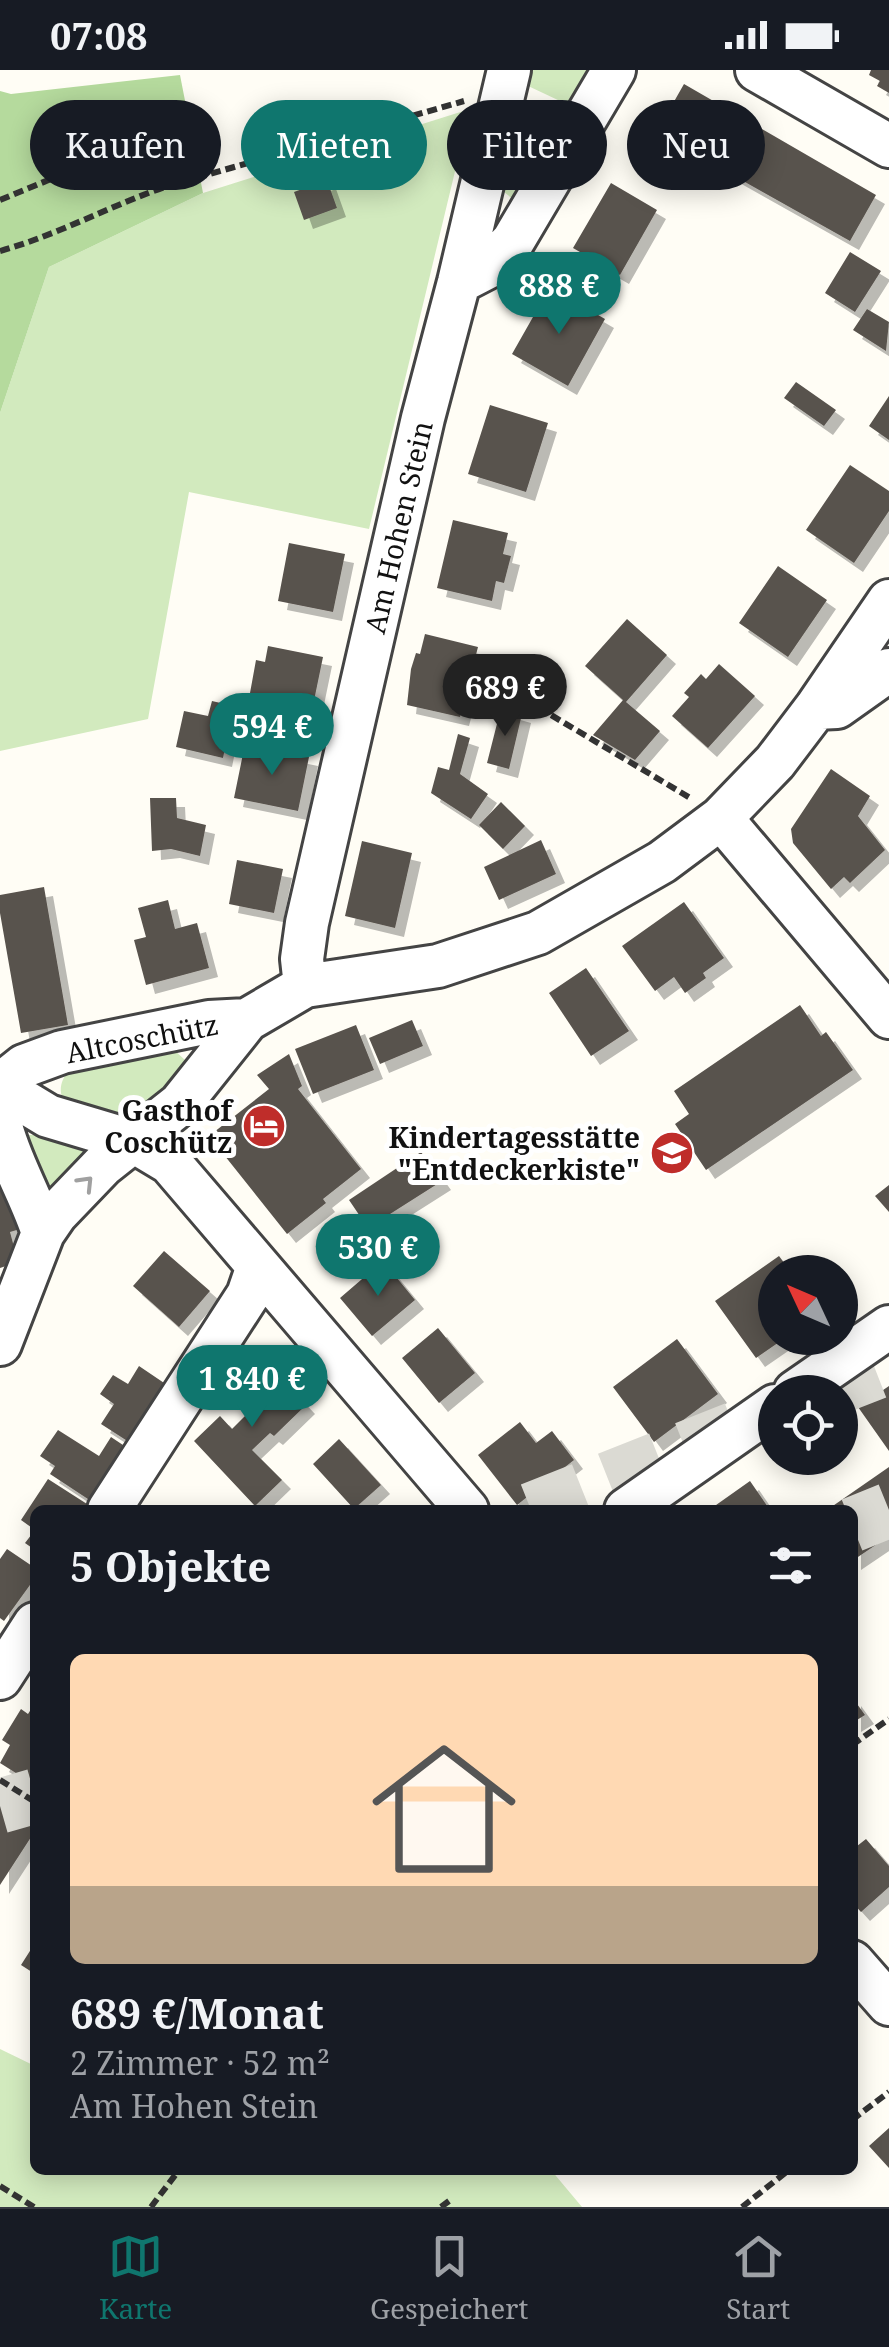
<!DOCTYPE html>
<html lang="de">
<head>
<meta charset="utf-8">
<style>
  body { margin:0; font-family:"Noto Serif",serif; background:#20242c; color:#f1f3f6; height:100vh; display:flex; flex-direction:column; font-size:38px; white-space:nowrap }
  * { box-sizing:border-box; margin:0 }
  p { font-size:32px; color:#9ea1a6 }
  .icon { flex:none; width:55px; height:55px; fill:none; stroke:currentColor; stroke-width:2; stroke-linecap:round; stroke-linejoin:round }
  .map { position:relative; flex:1; overflow:hidden }
  .sheet { position:absolute; left:30px; top:1435px; width:828px; height:670px; display:flex; flex-direction:column; background:#171b24; border-radius:15px; box-shadow:0 5px 25px #0003 }
  .sheet>* { flex:none }
  .hud { position:absolute; left:30px; top:30px; width:830px; height:90px; display:flex; gap:20px }
  .needle { width:65px; rotate:314deg }
  .buttons { position:absolute; left:758px; top:1185px; display:grid; gap:20px }
  .buttons a { display:grid; place-items:center; width:100px; height:100px; border-radius:50%; background:#171b24; box-shadow:0 5px 25px #0003; font-size:50px }
  .price { position:absolute; translate:-50% -85px; padding:0 22px; border-radius:35px; background:#0f766e; color:#fff; font-size:32px; line-height:65px; filter:drop-shadow(0 2px 5px #0008) }
  .price::after { content:''; position:absolute; left:50%; top:60px; width:30px; height:22px; margin-left:-15px; background:inherit; clip-path:polygon(0 0,100% 0,50% 100%) }
  .price.current { background:#222; color:#fff }
  ul { padding:0; list-style:none }
  li { display:grid; align-content:center; gap:20px; height:530px; padding:0 40px }
  li+li { border-top:2px solid #363941 }
  li span { display:grid; place-items:center; height:310px; border-radius:15px; color:#555 }
  li>.icon { margin-inline-start:auto }
  span .icon { width:180px; height:180px; fill:#fffc; stroke-width:1 }
  li b { font-size:42px }
  h2 { display:flex; justify-content:space-between; align-items:center; height:120px; padding:0 40px; font-size:42px }
  .tag { padding:0 35px; border-radius:45px; background:#171b24; box-shadow:0 5px 25px #0003; font-size:35px; line-height:90px }
  .tag.current { background:#0f766e; color:#fff }
  .status { display:flex; justify-content:space-between; align-items:center; height:70px; padding:0 50px; background:#171b24; direction:ltr }
  .status svg { height:28px; fill:currentColor }
  .tab-bar { display:flex; justify-content:space-around; align-items:center; height:140px; border-top:2px solid #363941; background:#171b24; font-size:28px; color:#9ea1a6 }
  .tab-bar a { display:grid; justify-items:center; gap:5px }
  .tab-bar .current { color:#0f766e }
  .map>svg:first-child { display:block }
</style>
</head>
<body>
<div class="status"><b>07:08</b><svg viewBox="0 0 49 12"><path d="M0 12V9h3v3zM5 12V6h3v6zM10 12V3h3v9zM15 12V0h3v12zM26 1h20v11H26zM47 4h2v5h-2z"/></svg></div>
<div class="map">
<svg width="889" height="2137" viewBox="0 0 889 2137">
  <defs>
    <filter id="shadow"><feDropShadow dx="9" dy="9" stdDeviation="0" flood-color="#0004"/></filter>
  </defs>
  <rect width="100%" height="100%" fill="#fffdf5"/>
  <path fill="#d2eabe" d="M529,0H597L514,130L499,118L513,64L541,74L560,31L526,15Z
    M470,39L369,459L189,422L148,649L0,681V343L49,197L203,123Z
    M172,978L185,990L180,1008L131,1051L64,1032C58,1020 61,1011 68,1001Z
    M26,1065H35L88,1082L48,1130Z
    M0,1979L35,1996V2100H551L582,2137H0Z"/>
  <path fill="#b5da9d" d="M180,5L203,123L49,197L0,343V21L11,24Z"/>
  <path fill="#59534d" filter="url(#shadow)" d="M871,0H889V23L877,16L880,11L869,5Z
    M684,14L876,125L850,171L690,81L688,84L655,65Z
    M327,110L337,138L304,150L294,122Z
    M611,113L657,140L620,205L573,178Z
    M850,182L881,201L855,242L825,223Z
    M550,217L605,249L568,316L512,284Z
    M867,239L889,252L886,281L853,260Z
    M796,312L836,340L824,356L784,328Z
    M889,326V370L869,356Z
    M490,335L548,353L526,422L468,404Z
    M850,395L889,421V441L854,493L806,460Z
    M453,450L508,463L503,484L511,486L504,513L496,511L492,531L437,518Z
    M289,473L345,484L333,542L278,531Z
    M778,496L827,530L788,587L739,553Z
    M627,549L667,585L626,632L660,661L635,690L593,665L623,630L585,596Z
    M425,564L478,577L460,647L407,635L411,599L416,583L420,584Z
    M268,576L323,587L310,650L256,639L259,625L250,623L256,590L265,592Z
    M719,594L755,626L708,678L672,646L689,627L684,623L701,604L706,609Z
    M212,631L246,639L241,661L229,658L223,688L176,677L184,641L208,646Z
    M501,638L522,644L509,699L487,693Z
    M458,664L470,668L460,704L488,724L471,749L431,723L438,697L449,700Z
    M245,674L309,687L298,741L234,728Z
    M831,699L870,726L858,746L885,780L850,813L844,807L831,819L793,773L791,759Z
    M150,728H176L177,748L206,755L200,786L171,779L152,781Z
    M501,732L525,756L503,779L479,755Z
    M541,770L556,804L499,830L484,797Z
    M362,771L412,783L395,858L345,846Z
    M237,790L283,799L274,843L229,834Z
    M44,817L68,955L21,963L0,843V825Z
    M168,830L175,859L197,853L209,898L146,915L134,870L146,867L138,838Z
    M684,832L724,888L703,903L706,908L685,923L674,907L655,921L622,876Z
    M586,898L629,961L591,986L549,923Z
    M800,935L821,966L826,962L853,1000L706,1100L675,1054L689,1044L674,1021Z
    M412,950L423,976L380,994L369,968Z
    M356,955L374,1000L313,1024L295,979Z
    M289,984L302,1016L298,1019L361,1099L323,1129L326,1133L287,1164L209,1066L269,1019L257,1005Z
    M421,1082L442,1111L368,1158L349,1130Z
    M0,1098L27,1157L10,1162L18,1192L0,1198Z
    M889,1115V1142L875,1126Z
    M164,1181L210,1221L179,1257L133,1216Z
    M779,1186L791,1202H775V1268H785L756,1288L715,1231Z
    M383,1191L415,1230L372,1266L340,1228Z
    M438,1258L475,1303L439,1333L402,1288Z
    M677,1269L718,1324L654,1372L613,1317Z
    M260,1286L306,1335L274,1366L270,1363L252,1380L282,1410L255,1436L194,1371L220,1346L232,1359L248,1343L226,1319Z
    M139,1296L170,1317L132,1374L101,1354L114,1334L100,1324L113,1305L128,1314Z
    M889,1316V1381L858,1337Z
    M520,1352L536,1373L552,1361L574,1390L517,1435L478,1385Z
    M58,1360L99,1386L111,1367L129,1379L94,1433L50,1404L55,1396L40,1386Z
    M339,1369L381,1415L354,1439L313,1394Z
    M889,1397V1466L852,1491V1440H827Z
    M48,1409L87,1434L84,1440H35V1480L25,1473L35,1460L21,1450Z
    M750,1411L770,1440H709Z
    M7,1479L35,1498V1508L4,1551L0,1548V1489Z
    M852,1627L865,1645L852,1653Z
    M35,1633V1715L0,1693L10,1675L2,1670L21,1639L28,1644Z
    M0,1727L35,1749V1761L0,1815Z
    M866,1769L889,1796V1817L861,1842L852,1832V1780Z
    M35,1873V1904L21,1895Z
    M889,2058V2098L869,2076Z"/>
  <g fill="none" stroke-linecap="round" stroke-linejoin="round">
    <path stroke="#dbdad3" stroke-width="55" stroke-dasharray="55 28" stroke-linecap="butt" d="M825,1322L889,1297
      M531,1440L735,1359
      M852,1455L889,1440
      M0,1736L35,1726"/>
    <g stroke="#444" stroke-width="48">
      <path id="minor" d="M757,0L889,76
        M459,212L488,197L513,171L614,0
        M816,638L837,637L889,600
        M721,748L889,947
        M305,916L302,889L307,853L423,348L459,212L509,0
        M0,1015L24,996L62,982L209,952L247,950
        M0,1017L48,1046L135,1072L170,1093L467,1440
        M0,1052C9,1091 31,1125 43,1163
        M0,1274L43,1163L56,1144L103,1095L180,1034L247,950L305,916L438,896L538,863L662,792L721,748L775,692L816,638L889,531
        M795,1322L889,1257
        M109,1440L248,1225L257,1199
        M626,1440L775,1336
        M0,1608L35,1554
        M852,1892L889,1934"/>
    </g>
    <path stroke="#333" stroke-width="6" stroke-dasharray="10 5" stroke-linecap="butt" d="M0,130L51,109L132,96L168,116
      M0,181C58,165 111,135 168,116L464,31
      M495,625L527,634L551,645L692,729
      M852,1675L889,1649
      M0,1710L35,1732
      M852,2050L889,2022
      M0,2116L34,2137
      M151,2137L179,2100
      M441,2137L453,2128
      M742,2137L789,2100"/>
    <use href="#minor" stroke="#fff" stroke-width="42"/>
  </g>
  <defs><path id="oneway-chevron" d="M-2-3.5L2.5 0L-2 3.5" fill="none" stroke-width="1.6" stroke-linecap="round" stroke-linejoin="round" transform="scale(2.5)"/></defs>
  <use stroke="#a0a0a0" href="#oneway-chevron" transform="translate(86 1113) rotate(-46)"/>
  <defs>
    <g id="hotel-disc" transform="scale(2.25)"><circle r="9.5" fill="#bf2d2a" stroke="#fff"/><path d="M-6-4.5h1.5V1H6V5H4.5V3h-9V5H-6ZM-4 0a1.8 1.8 0 1 1 3.6 0ZM.5 0V-2.5h3Q6-2.5 6 0Z" fill="#fff"/></g>
    <g id="school-disc" transform="scale(2.25)"><circle r="9.5" fill="#bf2d2a" stroke="#fff"/><path d="M0-5L7-2L0 1L-7-2ZM-4 1L0 2.5L4 1V4Q0 6-4 4Z" fill="#fff"/></g>
  </defs>
  <g fill-rule="evenodd">
    <use href="#hotel-disc" x="264" y="1056"/>
    <use href="#school-disc" x="672" y="1083"/>
  </g>
  <g text-anchor="middle" dominant-baseline="central" stroke-width="10" stroke-linejoin="round" paint-order="stroke">
    <g font-size="28" fill="#111" stroke="#fff">
      <text transform="translate(398 457) rotate(-77)">Am Hohen Stein</text>
      <text transform="translate(142 968) rotate(-11)">Altcoschütz</text>
    </g>
    <g font-size="28" font-weight="bold" fill="#111" stroke="#fff" text-anchor="end">
      <text x="232" y="1040">Gasthof<tspan x="232" dy="32">Coschütz</tspan></text>
      <text x="640" y="1067">Kindertagesstätte<tspan x="640" dy="32">"Entdeckerkiste"</tspan></text>
    </g>
  </g>
</svg>
<div class="buttons">
<a><svg class="needle" viewBox="-14 -14 28 28"><path d="M0-13l5 13h-10z" fill="#e53935"/><path d="M0 13l5-13h-10z" fill="#9ea1a6"/></svg></a>
<a><svg class="icon" aria-label="locate" viewBox="0 0 24 24"><circle cx="12" cy="12" r="6"/><path d="M12 2v4M12 18v4M2 12h4M18 12h4"/></svg></a>
</div>
<b class="price" style="left:559px;top:267px">888 €</b>
<b class="price current" style="left:505px;top:669px">689 €</b>
<b class="price" style="left:272px;top:708px">594 €</b>
<b class="price" style="left:378px;top:1229px">530 €</b>
<b class="price" style="left:252px;top:1360px">1 840 €</b>
<div class="hud">
<a class="tag">Kaufen</a>
<a class="tag current">Mieten</a>
<a class="tag">Filter</a>
<a class="tag">Neu</a>
</div>
<section class="sheet">
<h2>5 Objekte<svg class="icon" aria-label="filters" viewBox="0 0 24 24"><path d="M4 7h16M4 17h16"/><circle cx="9" cy="7" r="2"/><circle cx="15" cy="17" r="2"/></svg></h2>
<ul>
<li><span style="background:linear-gradient(#ffd9b3 75%,#b9a48a 0)"><svg class="icon" aria-label="home" viewBox="0 0 24 24"><path d="M3 11l9-7 9 7M6 9v11h12V9"/></svg></span><div><b>689 €/Monat</b><p>2 Zimmer · 52 m²</p><p>Am Hohen Stein</p></div></li>
</ul>
</section>
</div>
<nav class="tab-bar">
<a class="current"><svg class="icon" aria-label="map" viewBox="0 0 24 24"><path d="M3 6l6-2 6 2 6-2v14l-6 2-6-2-6 2zM9 4v14M15 6v14"/></svg>Karte</a>
<a><svg class="icon" aria-label="saved" viewBox="0 0 24 24"><path d="M7 4h10v16l-5-4-5 4z"/></svg>Gespeichert</a>
<a><svg class="icon" aria-label="home" viewBox="0 0 24 24"><path d="M3 11l9-7 9 7M6 9v11h12V9"/></svg>Start</a>
</nav>
</body>
</html>
